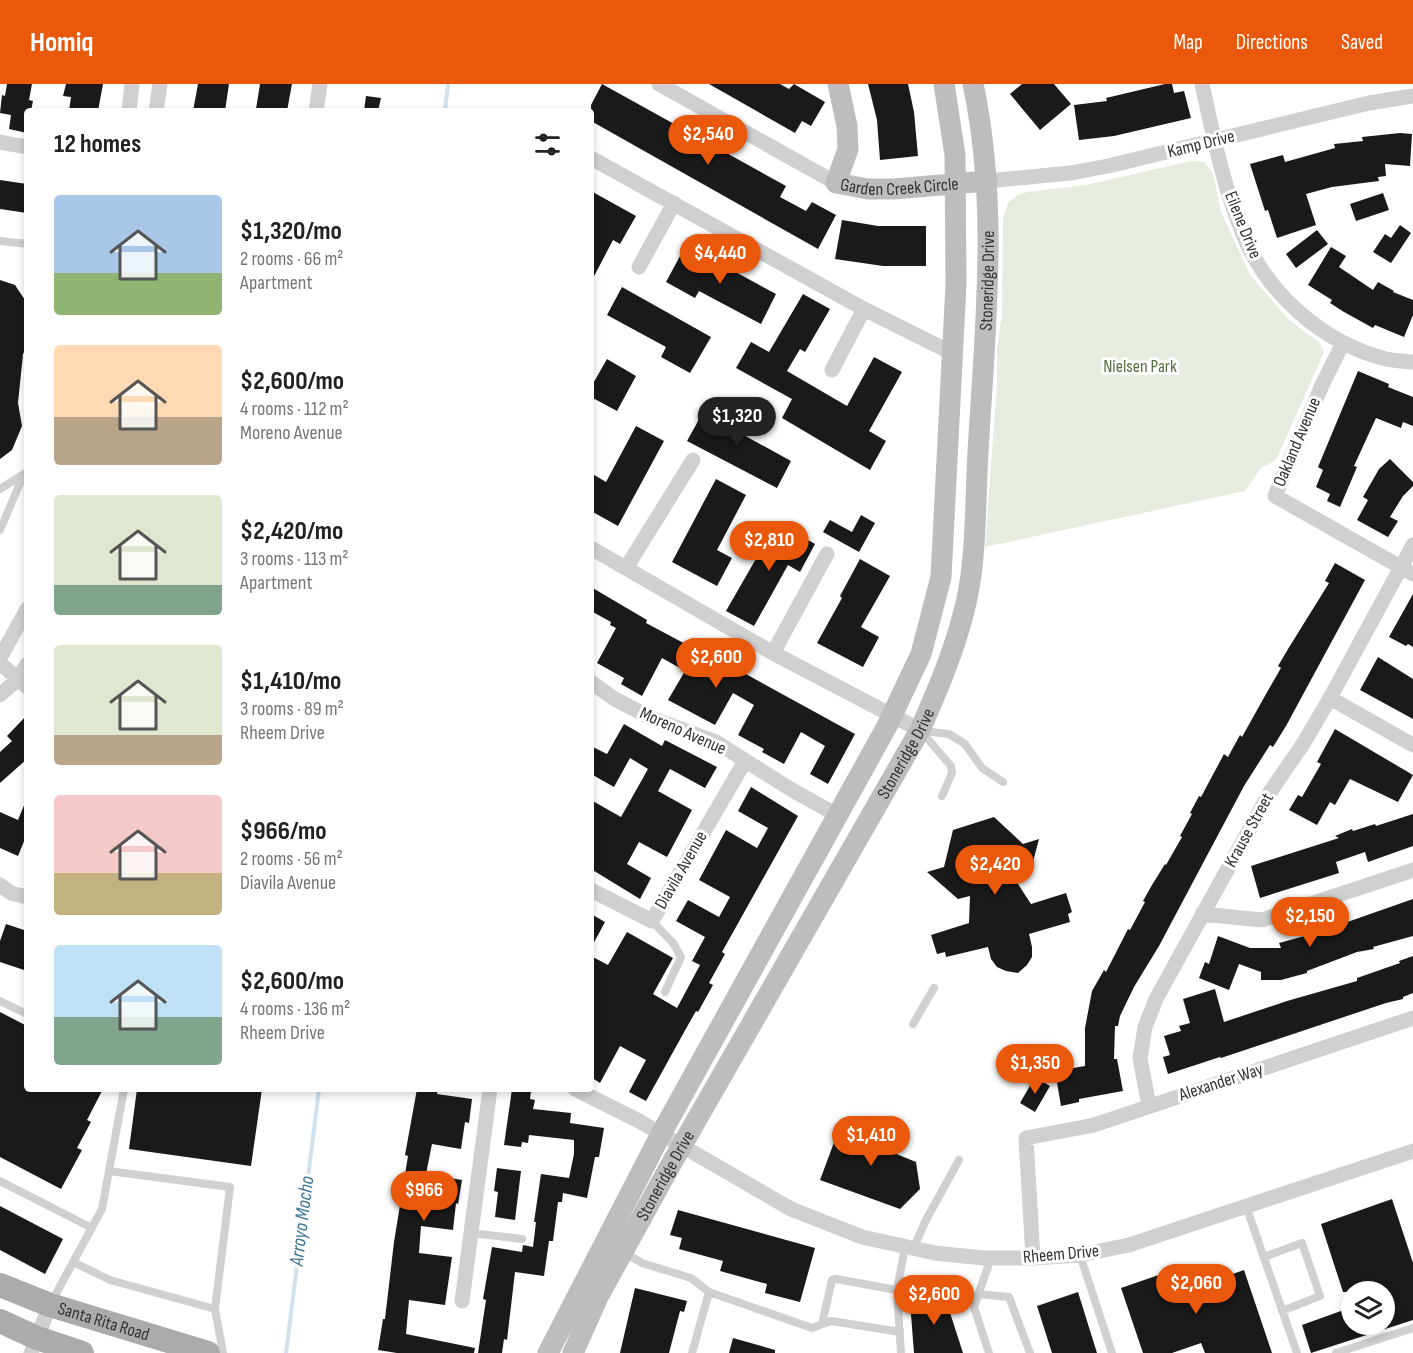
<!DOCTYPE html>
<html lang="en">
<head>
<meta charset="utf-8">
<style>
  body { margin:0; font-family:"Sofia Sans Condensed",sans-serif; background:#f6f6f6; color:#222; height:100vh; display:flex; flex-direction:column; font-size:22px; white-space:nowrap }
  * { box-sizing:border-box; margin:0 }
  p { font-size:20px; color:#767676 }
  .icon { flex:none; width:33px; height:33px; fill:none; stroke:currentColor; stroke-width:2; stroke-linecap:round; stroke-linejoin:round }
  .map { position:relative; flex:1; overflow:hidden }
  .side { position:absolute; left:24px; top:24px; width:570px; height:984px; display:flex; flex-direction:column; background:#fff; border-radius:6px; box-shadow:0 3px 9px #0003 }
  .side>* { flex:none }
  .fabs { position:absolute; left:1341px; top:1197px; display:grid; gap:12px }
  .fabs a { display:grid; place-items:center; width:54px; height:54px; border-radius:50%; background:#fff; box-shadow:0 3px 9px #0003; font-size:30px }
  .price { position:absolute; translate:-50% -51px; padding:0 14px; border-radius:21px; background:#ea580c; color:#fff; font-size:20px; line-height:39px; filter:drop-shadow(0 2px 3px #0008) }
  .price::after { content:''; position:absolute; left:50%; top:36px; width:18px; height:14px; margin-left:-9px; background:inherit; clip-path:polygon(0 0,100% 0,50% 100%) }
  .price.on { background:#222; color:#fff }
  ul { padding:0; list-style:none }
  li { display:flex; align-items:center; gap:18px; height:150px; padding:0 30px }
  li span { display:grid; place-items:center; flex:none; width:168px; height:120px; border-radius:6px; color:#555 }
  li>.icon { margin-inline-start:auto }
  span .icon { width:72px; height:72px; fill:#fffc; stroke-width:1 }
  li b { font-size:26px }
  h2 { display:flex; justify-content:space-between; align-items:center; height:72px; padding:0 30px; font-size:26px }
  header { display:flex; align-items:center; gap:36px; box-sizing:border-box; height:84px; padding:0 30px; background:#ea580c; color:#fff }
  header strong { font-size:28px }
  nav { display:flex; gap:33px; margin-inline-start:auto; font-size:21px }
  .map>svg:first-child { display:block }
</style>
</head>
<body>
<header>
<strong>Homiq</strong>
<nav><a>Map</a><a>Directions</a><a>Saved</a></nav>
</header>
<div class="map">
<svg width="1413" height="1269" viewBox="0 0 1413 1269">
  <rect width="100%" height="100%" fill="#fff"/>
  <path fill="#e6ecdf" d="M1191,77L1204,78L1213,89L1221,128L1250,191L1289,236L1320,259L1324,268L1276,376L1261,384L1245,407L985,463L997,300V266L1002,228L1003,134L1008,119L1016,112L1026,108L1086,101Z"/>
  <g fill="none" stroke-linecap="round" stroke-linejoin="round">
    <path stroke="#cfe2ee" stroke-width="4" d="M445,27L448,0
      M286,1269L319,1005"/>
  </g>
  <path fill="#1a1a1a" d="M7,0H32L29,16L33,17L31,27H27V49L9,45L11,31L0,29L2,11L5,12Z
    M66,0H103L98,27H69L71,13L63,12Z
    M198,0H229L225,27H193Z
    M260,0H292L287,27L256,25Z
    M602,0L786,102L780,113L806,127L812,118L836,131L818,165L591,37V21Z
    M709,0H780L789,5L794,0L825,18L811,42L802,37L795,49Z
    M868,0H908L914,28L918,72L880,76L877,36Z
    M1022,0H1054L1071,20L1040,46L1010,10Z
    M1165,0H1172L1174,9L1184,7L1191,34L1114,52L1079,56L1074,21L1107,17L1106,14Z
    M366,12L381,14L378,27H364Z
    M1400,49L1412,50L1410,82L1385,80L1386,92L1378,93L1379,97L1332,103L1306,110L1316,141L1277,154L1268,126L1265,127L1250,80L1283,71L1285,78L1335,64L1334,60L1363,57L1362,53Z
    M0,96L27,100V129L0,125Z
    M591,107L636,132L620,160L613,156L591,198Z
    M1383,109L1389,126L1356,137L1350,120Z
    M842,136L878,142H926V182H883L835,175Z
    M1400,141L1411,149L1391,179L1373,168L1385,150L1391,154Z
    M1317,146L1328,160L1296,184L1286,170Z
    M686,161L776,210L761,240L699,207L695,214L666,198Z
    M1331,163L1346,172L1339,183L1373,206L1378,198L1394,207L1393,208L1413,216V231L1404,253L1375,241L1373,244L1344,228L1330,219L1332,216L1308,201Z
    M0,196L15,201L27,219V262L23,270L18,319L22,342L12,366L0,375Z
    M622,203L711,253L690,289L661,273L666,263L607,231Z
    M803,210L830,225L805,268L800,265L787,287L847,322L874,273L902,288L869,347L886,357L870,386L782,334L792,315L736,284L751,258L769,268Z
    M607,275L636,292L617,327L591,313V303Z
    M1358,287L1389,300L1388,303L1413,313V342L1403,338L1401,344L1376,334L1354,382L1357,383L1340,423L1327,417L1330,410L1316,403L1323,386L1318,383Z
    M707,321L735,337L731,344L791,377L777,404L687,357Z
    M636,342L664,357L618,442L591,427V389L606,398Z
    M1390,375L1413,398V402L1403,412L1390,433L1398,437L1388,453L1357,436L1368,416L1363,413L1379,385Z
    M716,395L746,411L717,466L732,474L717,502L672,478Z
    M861,431L875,439L859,468L823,448L830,436L852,448Z
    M777,438L815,460L800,488L788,481L754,542L726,527Z
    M860,475L890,492L861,543L879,553L863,583L817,559L842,514L840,512Z
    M1335,479L1365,496L1286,642L1273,663L1270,661L1244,702L1159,862L1134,903L1120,932L1118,942H1115L1114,975H1117L1123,1007L1079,1015V1018L1061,1022L1055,987L1085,982V944L1092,907L1104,886L1106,888L1128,845L1130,846L1145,818L1143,817L1152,801L1165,780L1166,781L1182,753L1180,752L1192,730L1190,729L1199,712L1201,713L1224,670L1228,673L1240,651L1242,653L1266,610L1281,584L1278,582L1288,565L1329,499L1325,497Z
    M591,503L647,536L646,539L723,580L724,578L855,650L828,700L810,690L825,662L801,648L784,680L762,668L764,665L738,651L754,621L733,609L715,641L668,616L685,587L662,574L642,612L621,600L624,594L597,579L616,544L610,541L611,538L591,527Z
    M1413,510V563L1408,560L1406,562L1389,553Z
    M1378,573L1413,595V635L1360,606Z
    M27,631V675L0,699V668L12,657L7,652Z
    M624,640L662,662L665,656L717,683L705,704L670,685L658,707L692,726L667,773L639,758L627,780L651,794L640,815L591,785V716L621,733L648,685L630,674L614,703L591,690V662L607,670Z
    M1335,645L1413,691L1398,718L1350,695L1335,721L1330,718L1317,741L1289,726L1298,711L1302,713L1321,680L1317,678Z
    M751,703L798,732L722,868L725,870L709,899L713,901L698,928L696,927L683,950L646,1017L629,1008L646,976L620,962L600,999L591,993V872L608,881L627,848L673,874L653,910L677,924L700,881L692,877L705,853L676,837L688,816L719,833L730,813L699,796L726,746L757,764L768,744L738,727Z
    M27,714V750L18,772L0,764V728L18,736Z
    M1413,730V762L1368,778L1365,768L1336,778L1339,789L1260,814L1251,782L1339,754L1335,752L1352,745L1353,747L1375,740L1376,742Z
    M994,733L1023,760L1039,755L1029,793L1016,797L1031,820L1066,809L1072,828L1068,830L1070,838L1029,850L1032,863V873L1027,881L1018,889L1006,887L997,883L991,875L988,863L946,873L945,868L937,870L931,851L969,839L970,812L958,815L927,788L944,783L953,746Z
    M1413,815V852L1373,863L1374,865L1357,868L1307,887V889L1281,896H1261V888L1239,880L1229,906L1199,894L1205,878L1209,880L1218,852L1250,864H1281L1279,859L1316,849Z
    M591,830L605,838L591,864Z
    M6,840L27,847V876L24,886L0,878V857Z
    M1413,872V909L1403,913V915L1386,919L1221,974L1220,973L1168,990L1163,973L1170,971L1164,952L1181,947L1179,942L1190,939L1183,915L1215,905L1224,938L1287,917L1357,897V894L1400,879L1399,877Z
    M0,928L27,942V1005H103L87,1036L91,1038L77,1064L82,1066L61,1105L0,1073Z
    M1035,993L1050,1002L1035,1028L1020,1019Z
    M137,1005H262L251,1082L129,1065Z
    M417,1005L438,1006L437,1010L472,1015L469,1039L465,1038L461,1065L432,1060L426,1090L462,1096L458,1120L456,1119L453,1146L421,1142L419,1169L452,1173L445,1221L409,1216L406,1250L475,1264L474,1269H397L378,1266L383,1235H385L394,1158L408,1072L405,1071Z
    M512,1005L531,1007L530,1015L535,1016L533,1025L571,1029L570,1039L604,1044L599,1073H595L587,1114L563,1109L562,1118H558L553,1157H549L544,1192L515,1188L507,1256L504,1255L502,1269H478L486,1216L483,1215L492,1163L522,1168L523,1161L533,1163L536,1138H534L541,1090L569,1094L574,1070V1056L529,1051L528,1059L522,1058L521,1063L504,1061Z
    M842,1037L898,1057L894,1069L916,1078L920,1105L900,1125L820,1096Z
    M497,1084L521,1087L515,1136L495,1133L498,1108L494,1107Z
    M1392,1115L1413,1179V1236L1311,1269L1302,1241L1352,1223V1240H1384V1208H1343L1321,1140Z
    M0,1122L63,1155L45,1190L0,1166Z
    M678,1126L815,1164L800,1218L765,1209L767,1200L720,1187L723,1177L679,1165L682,1154L670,1151Z
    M1176,1185L1184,1207L1244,1186L1272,1269H1205L1201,1259L1172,1269H1143L1121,1204Z
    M635,1204L687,1217L684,1228L680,1227L669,1269H620Z
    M943,1207L963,1269H914L910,1218Z
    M1078,1208L1097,1269H1052L1037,1222Z
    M733,1254L775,1266V1269H729Z"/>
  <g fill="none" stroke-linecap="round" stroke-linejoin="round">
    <path stroke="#d0d0d0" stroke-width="8" d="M0,157L27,160
      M0,405L24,390
      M0,446L24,390
      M921,647L951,682L952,689L942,712
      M922,647L949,650L965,660L982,684L1003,698
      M652,837L673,859L681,873L665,908
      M0,917L27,930
      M913,940L934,904
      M109,1087L230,1103L215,1225L223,1269
      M0,1097L92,1144
      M1246,1122L1297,1269
      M471,1149L522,1155
      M913,1165L926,1136L959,1076
      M625,1169L642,1179L691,1194L709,1208L812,1244L831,1237L900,1248
      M1080,1171L1112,1269
      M1264,1173L1302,1159L1320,1212L1282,1227
      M73,1178L110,1196L215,1225
      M978,1210L1009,1213L1030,1269
      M52,1217L102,1125L124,1005
      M822,1240L832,1196L836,1195L897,1206
      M692,1269L709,1208
      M901,1269L897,1206L905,1163
      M989,1269L974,1223L991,1174
      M1336,1269L1413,1244"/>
    <path stroke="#d0d0d0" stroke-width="15" d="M659,0L836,99
      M1202,0C1213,50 1223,102 1243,150C1267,210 1323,259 1386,275C1395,277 1404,277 1413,278
      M129,27L132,0
      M156,27L160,0
      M316,27L320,0
      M0,58L27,63
      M591,74L864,225L952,269
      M987,97L1071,89L1108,82L1369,19L1413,12
      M639,183L674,119
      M1343,259L1322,301L1275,412L1413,490
      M832,286L864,225
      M591,464L773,569L920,646
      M626,484L693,376
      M773,569L827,470
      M0,574L27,525
      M0,579L27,603
      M591,598L613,614L651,634L716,658L792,706L837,731
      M0,611L17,596L27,580
      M1330,614L1413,661
      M0,801L11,809L27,813
      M591,806L652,837L745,677
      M1202,830L1262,836L1413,786
      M575,1005L639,1037L791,1125L862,1153L935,1169L983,1174H1033L1080,1171L1129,1161L1413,1067
      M1149,1022L1140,974L1145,943L1156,915L1270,708L1303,660L1330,614L1413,461
      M1033,1174L1026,1054L1094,1041L1413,934
      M462,1217L490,1005
      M31,1269L50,1221"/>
    <g stroke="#bdbdbd" stroke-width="21">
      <path id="s1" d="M838,0L847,42L848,65L836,99L868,105H894L987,97"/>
      <path d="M548,1269L661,1050L887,642L921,570L941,493L956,200L955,71L944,0"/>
      <path id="s2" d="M573,1269L598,1213L669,1084L920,646C937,607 954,568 964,527C977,480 975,417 978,368C985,245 999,121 973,0"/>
    </g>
    <g stroke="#ababab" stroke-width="24">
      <path id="s3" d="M0,1201L50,1221L208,1269"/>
      <path d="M0,1237L37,1254L82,1269"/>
    </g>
  </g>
  <g text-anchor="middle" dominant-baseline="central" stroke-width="6" stroke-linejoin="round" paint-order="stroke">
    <g font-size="18" fill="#333" stroke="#fff">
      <text transform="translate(1201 60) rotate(-14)">Kamp Drive</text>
      <text stroke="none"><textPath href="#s1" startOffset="166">Garden Creek Circle</textPath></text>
      <text transform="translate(1243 141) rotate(68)">Eilene Drive</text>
      <text stroke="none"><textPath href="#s2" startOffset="1172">Stoneridge Drive</textPath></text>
      <text transform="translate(1297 358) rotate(-67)">Oakland Avenue</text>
      <text transform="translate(683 647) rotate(24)">Moreno Avenue</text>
      <text stroke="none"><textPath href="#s2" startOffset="686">Stoneridge Drive</textPath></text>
      <text transform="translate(1249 746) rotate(-61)">Krause Street</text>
      <text transform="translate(681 786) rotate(-60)">Diavila Avenue</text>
      <text transform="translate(1221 998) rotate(-18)">Alexander Way</text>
      <text stroke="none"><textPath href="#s2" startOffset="200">Stoneridge Drive</textPath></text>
      <text transform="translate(1061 1170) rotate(-5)">Rheem Drive</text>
      <text stroke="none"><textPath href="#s3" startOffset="110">Santa Rita Road</textPath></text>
    </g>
    <g font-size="18" fill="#56703f" stroke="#fff">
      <text x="1140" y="282">Nielsen Park</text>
    </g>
    <g font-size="20" font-style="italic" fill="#3f7597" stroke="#fff">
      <text transform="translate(302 1137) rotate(-83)">Arroyo Mocho</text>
    </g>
  </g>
</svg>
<div class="fabs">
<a><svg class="icon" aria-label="layers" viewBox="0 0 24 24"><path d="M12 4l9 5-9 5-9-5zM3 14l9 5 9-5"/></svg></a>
</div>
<b class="price" style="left:708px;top:82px">$2,540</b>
<b class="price" style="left:720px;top:201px">$4,440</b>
<b class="price on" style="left:737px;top:364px">$1,320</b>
<b class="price" style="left:769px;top:488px">$2,810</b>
<b class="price" style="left:716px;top:605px">$2,600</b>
<b class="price" style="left:995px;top:812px">$2,420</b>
<b class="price" style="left:1310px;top:864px">$2,150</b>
<b class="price" style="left:1035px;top:1011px">$1,350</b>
<b class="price" style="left:871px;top:1083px">$1,410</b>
<b class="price" style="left:424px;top:1138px">$966</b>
<b class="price" style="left:1196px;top:1231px">$2,060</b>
<b class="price" style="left:934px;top:1242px">$2,600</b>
<section class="side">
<h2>12 homes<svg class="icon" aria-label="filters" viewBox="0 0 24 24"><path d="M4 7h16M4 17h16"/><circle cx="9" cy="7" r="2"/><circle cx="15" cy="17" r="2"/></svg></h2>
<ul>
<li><span style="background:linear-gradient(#a9c7e8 65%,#8fb573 0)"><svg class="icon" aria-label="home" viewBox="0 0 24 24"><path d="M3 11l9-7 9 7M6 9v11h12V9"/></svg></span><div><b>$1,320/mo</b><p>2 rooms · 66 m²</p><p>Apartment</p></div></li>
<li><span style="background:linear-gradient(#ffd9b3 60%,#b9a48a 0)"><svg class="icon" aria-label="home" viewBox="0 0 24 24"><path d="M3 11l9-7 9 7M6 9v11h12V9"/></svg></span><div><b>$2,600/mo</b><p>4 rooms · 112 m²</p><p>Moreno Avenue</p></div></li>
<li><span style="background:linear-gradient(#dfe7d0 75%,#7fa58c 0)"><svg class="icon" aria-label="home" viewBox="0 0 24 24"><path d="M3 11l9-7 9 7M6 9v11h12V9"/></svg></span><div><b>$2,420/mo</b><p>3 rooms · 113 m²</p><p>Apartment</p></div></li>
<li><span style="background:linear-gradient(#dfe7d0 75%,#b9a48a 0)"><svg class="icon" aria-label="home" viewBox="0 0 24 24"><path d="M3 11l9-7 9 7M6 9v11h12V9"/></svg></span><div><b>$1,410/mo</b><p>3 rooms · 89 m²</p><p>Rheem Drive</p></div></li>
<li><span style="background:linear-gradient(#f6c9c9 65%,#c2b280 0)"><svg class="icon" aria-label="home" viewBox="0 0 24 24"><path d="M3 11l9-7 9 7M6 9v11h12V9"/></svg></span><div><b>$966/mo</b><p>2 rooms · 56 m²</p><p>Diavila Avenue</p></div></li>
<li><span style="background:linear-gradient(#bfe0f5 60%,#7fa58c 0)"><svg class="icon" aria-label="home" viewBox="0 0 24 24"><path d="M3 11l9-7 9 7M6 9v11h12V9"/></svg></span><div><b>$2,600/mo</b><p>4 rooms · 136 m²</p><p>Rheem Drive</p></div></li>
</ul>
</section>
</div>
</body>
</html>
